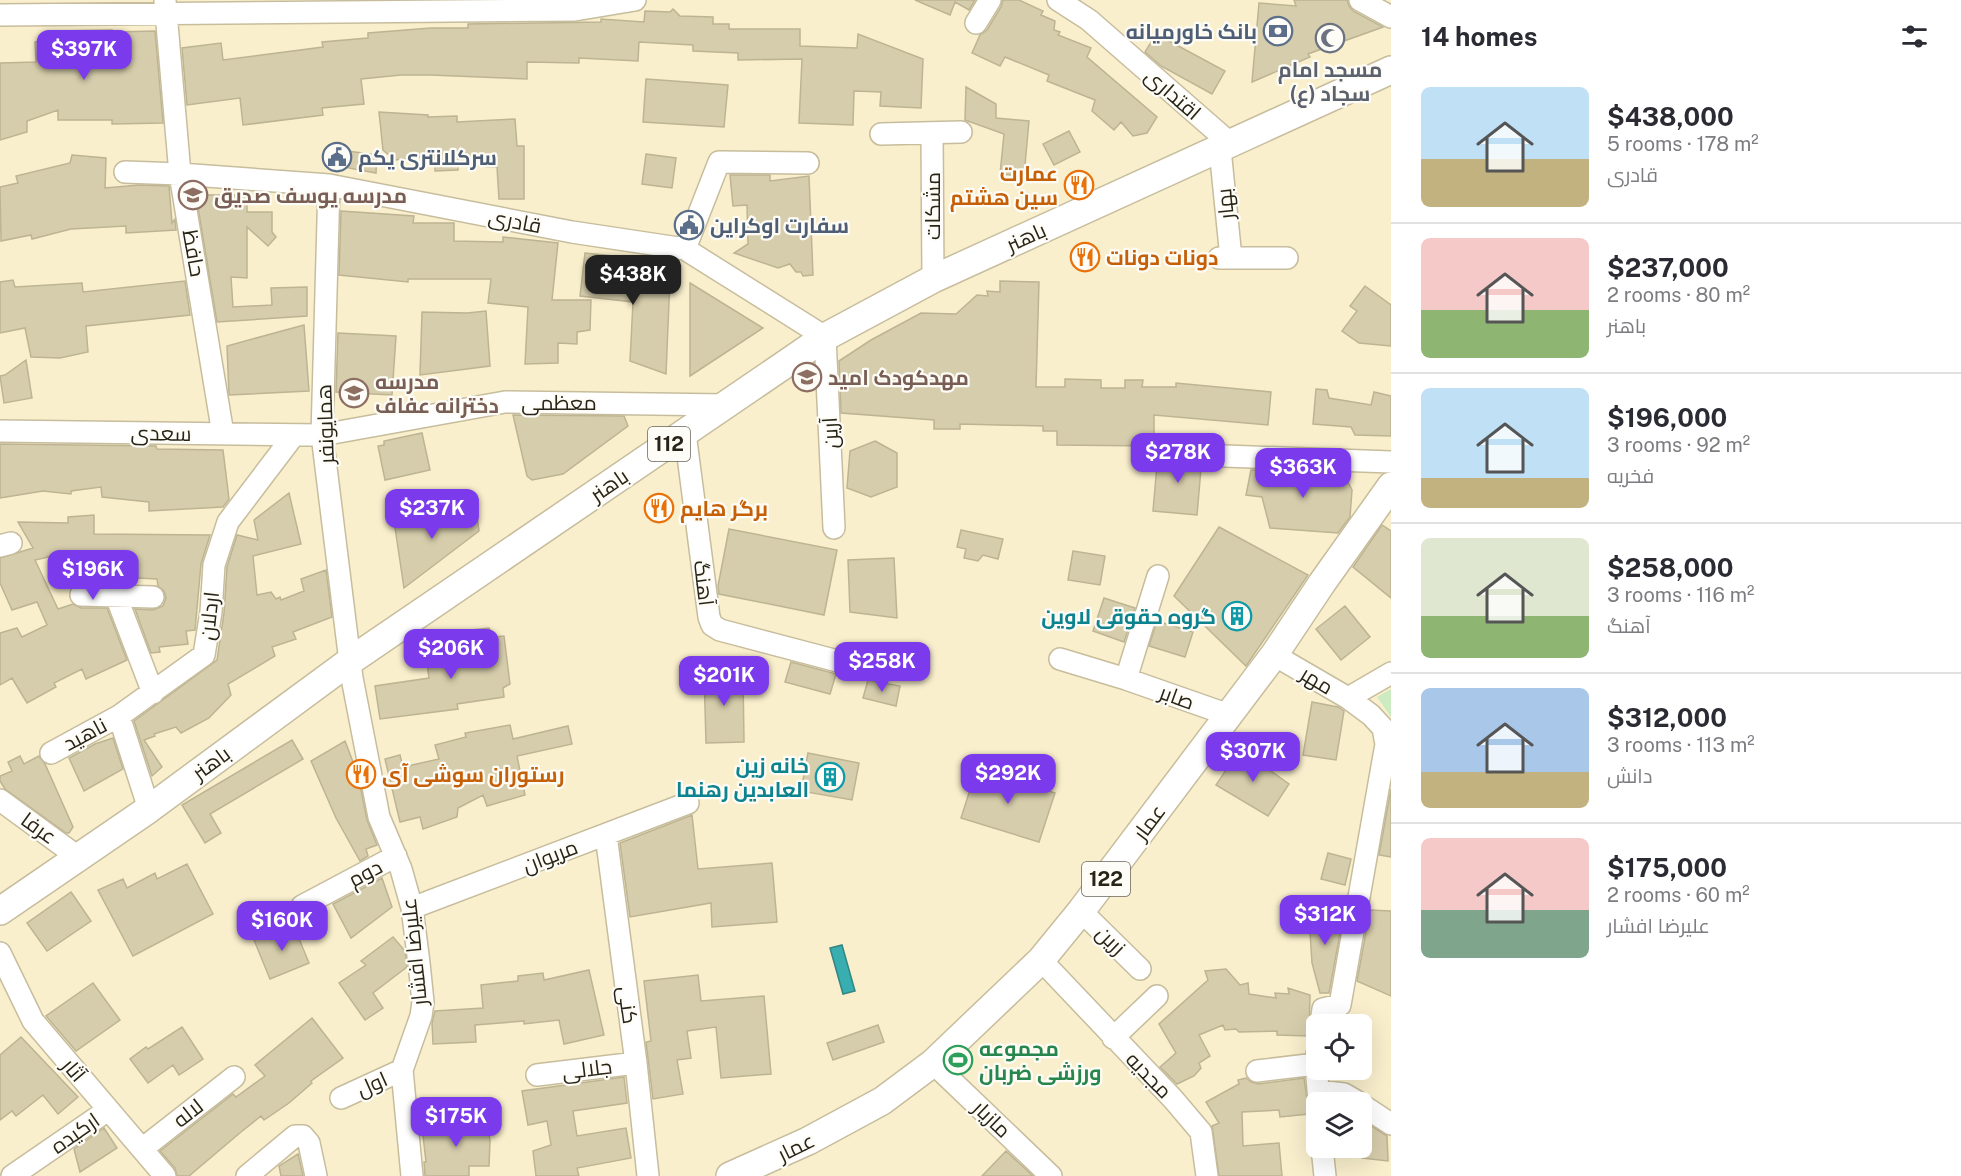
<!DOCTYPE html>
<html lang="en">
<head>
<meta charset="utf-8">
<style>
  body { margin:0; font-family:"Public Sans",Cairo,sans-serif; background:#f2f2f3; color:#2b2b33; height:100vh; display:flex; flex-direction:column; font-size:22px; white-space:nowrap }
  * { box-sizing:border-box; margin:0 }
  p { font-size:20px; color:#7c7c81 }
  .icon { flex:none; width:33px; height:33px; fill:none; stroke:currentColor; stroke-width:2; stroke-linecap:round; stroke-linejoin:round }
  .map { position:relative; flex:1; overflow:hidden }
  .sheet { display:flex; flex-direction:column; background:#fff; width:570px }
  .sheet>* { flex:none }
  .tools { position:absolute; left:1306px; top:1014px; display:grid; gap:12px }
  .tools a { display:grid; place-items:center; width:66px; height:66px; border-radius:9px; background:#fff; box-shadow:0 6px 24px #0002; font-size:30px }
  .price { position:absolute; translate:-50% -51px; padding:0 14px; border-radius:12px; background:#7c3aed; color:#fff; font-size:20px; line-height:39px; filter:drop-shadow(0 2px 3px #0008) }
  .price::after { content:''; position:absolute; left:50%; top:36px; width:18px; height:14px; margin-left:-9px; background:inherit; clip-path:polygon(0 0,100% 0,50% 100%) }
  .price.active { background:#222; color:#fff }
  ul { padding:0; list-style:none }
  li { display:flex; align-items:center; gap:18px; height:150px; padding:0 30px }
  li+li { border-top:2px solid #e1e1e2 }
  li span { display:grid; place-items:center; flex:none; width:168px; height:120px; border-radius:9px; color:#555 }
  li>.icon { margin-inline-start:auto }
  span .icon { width:72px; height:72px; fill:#fffc; stroke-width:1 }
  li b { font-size:26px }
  h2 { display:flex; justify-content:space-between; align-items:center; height:72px; padding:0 30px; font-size:26px }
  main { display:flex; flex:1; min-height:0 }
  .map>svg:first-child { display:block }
</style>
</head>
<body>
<main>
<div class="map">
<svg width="1391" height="1176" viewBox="0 0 1391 1176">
  <rect width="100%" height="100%" fill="#f9efcd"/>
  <path fill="#ccebc1" d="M1391,689V717L1377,697Z"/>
  <path fill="#38aeb0" stroke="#338582" stroke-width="1.5" d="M842,945L855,991L843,994L830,948Z"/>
  <path fill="#d6cdac" stroke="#bdb493" stroke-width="1.5" d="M915,0H975L969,10L955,2L950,15Z
    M1003,0H1019L1043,11L1041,15L1055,21L1054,30L1060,32L1058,35L1091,48L1087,57L1157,117L1147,133L1133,136L1121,122L1114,130L1092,111L1095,100L1047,81L1049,75L1005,57L1000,66L972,53L980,35L987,30L1001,7Z
    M1294,0H1347L1349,6L1353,11L1383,27L1308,54L1310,57L1252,82L1259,3L1296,6Z
    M673,9L680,16L713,17V24H729V29H800V46L857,48L858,34L923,59L921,108L880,106L881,92L854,91L853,125L799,123L802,59L738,60V53L693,51V45L639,42L638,61L579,58V63L527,62V79L430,75H401L361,79L364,104L322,108L323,115L243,125L240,98L187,105L182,48L221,43L223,60L323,47L322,42L368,38V33L431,28H468V24L601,22V19L644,22L645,11L670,12Z
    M112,30V32L155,31L163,123L112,124V120H58V110L27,121V132L0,140V63L36,62L35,42L57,40L56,31Z
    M1156,34L1225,71L1212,94L1161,66L1145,52Z
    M646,79L728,85L724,127L643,122Z
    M966,87L996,104V118L1029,121L1024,176L1000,174L1004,134L965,120Z
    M379,112L428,115V117L457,116V122L515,119L517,146H524V199H499L497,167L458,165V170L435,171V155L395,160L383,150Z
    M1069,131L1080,152L1054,165L1043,144Z
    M340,150L377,155L376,173L338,166Z
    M646,154L676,158L672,188L642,184Z
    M72,155L106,158L105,188L139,185L169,186L172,223L175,219L176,230L126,233V226L71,229L32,239L31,235L1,241L0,187L18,183L16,176L70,163Z
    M730,175H770V181L809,176L813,275L803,276L801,272H796L790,264L778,268L734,253L748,244L747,205L733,206Z
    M196,195H247V212H272V232L276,237L268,246L247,227V278L231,277L233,307L272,305L271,288L307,287V316L217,322Z
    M341,211L414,216L413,223H454V241L503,242V237L558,243L552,300H591L590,330L577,332V344L558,343V363L525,364L528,307L488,303L491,279H408V282L339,275Z
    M585,253L623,257L621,276L670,278L666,374L630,361L633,302L580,296Z
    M13,280L15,287L82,283L83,292L185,281L190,315L86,326L88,352L60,358L31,357L25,328L0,333V282Z
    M1000,281L1039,282L1036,387H1065V379L1101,380V388H1125V380H1143L1142,387H1176V383L1271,392L1268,425L1154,415V446L1057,445V431H1043V426L960,424V429H934V420L841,413L839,361L871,340L921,313L956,314L977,295L988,296L987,291L1000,292Z
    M690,283L763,328L690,376Z
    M1365,286L1391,305V346L1359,343L1342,331L1357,311L1350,306Z
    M486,311L490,366L420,375L422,312L467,313Z
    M304,325L309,391L229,395L227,346Z
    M338,333L396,336L392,395L336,392Z
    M26,360L32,398L4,403L0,376L5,375Z
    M1316,389L1327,390L1329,398L1371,405L1374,392L1391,396V436L1355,435L1351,427L1313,424Z
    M513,415L624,416L628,426L563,474L532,480L527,476Z
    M422,433L430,470L385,480L378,446L384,445V441Z
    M875,441L897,453V487L871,497L847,488L850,451Z
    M0,444L156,446L157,449L223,450L229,499L223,507L149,511V502L102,497L101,487L71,491V494L43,491L0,498Z
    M1158,453L1202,457L1197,515L1153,511Z
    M1251,470L1341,473L1344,474L1352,490L1350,517L1338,533L1270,528L1262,497L1246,495Z
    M289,493L301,544L253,556L257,595L271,592L276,599L280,597L281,600L304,591L301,579L326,570L332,617L293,632L296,639L272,647L275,656L228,684L231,695L209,718L181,733L176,727L154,734L155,736L144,740L162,767L152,776L134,721L217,660L224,613L227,567L237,535L258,540L254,520Z
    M476,509L479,531L404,588L394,521Z
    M94,515V534L210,535L201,564L195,630L186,631L188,644L159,647L160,652L151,653L135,609L153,610L163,606L166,598L164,591L158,586L157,579L138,578L136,575L127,576L122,562L72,566L70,552L35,560L58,609L73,604L81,608H107L127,660L86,679L82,669L54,683L56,687L27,703L12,678L0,685V633L17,628L22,637L47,625L37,602L12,610L0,583V558L33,548L18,522L68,523V517Z
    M1382,525L1391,531V598L1353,567Z
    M1219,527L1308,575L1246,666L1174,596Z
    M729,529L837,550L824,615L719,594L718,586Z
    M961,530L1003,539L998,559L983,555L978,561L964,558L966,549L957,547Z
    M1073,551L1105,556L1100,585L1068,580Z
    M894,558L897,618L850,612L848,560Z
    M1104,598L1135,608L1124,642L1093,631Z
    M1345,606L1370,637L1341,660L1316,629Z
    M1157,621L1193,632L1185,657L1149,646Z
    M489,628L494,637L504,636L510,684L503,688L504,697L457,704L458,709L380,719L375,686L429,678L426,656L474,650L472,630Z
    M791,662L836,674L830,694L785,682Z
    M733,670V675H743L744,742L706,743L704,671Z
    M868,680L900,686L896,706L863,698Z
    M1312,702L1338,707L1344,711L1336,760L1303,755Z
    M510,725L513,739L568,726L572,744L517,756L525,795L487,806L483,795L458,808L457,817L423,829L420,817L400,822L385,759L400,755L403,767L439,759L435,745L466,737L465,733Z
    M113,738L123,769L84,791L69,758L95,744Z
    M292,740L303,759L210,814L221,833L205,843L182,805Z
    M345,741L358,775L367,820L377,845L366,849L368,856L360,861L336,818L311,761Z
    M1240,749L1289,784L1268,816L1216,785Z
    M808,753L859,763L852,800L801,791Z
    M20,756L24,764L39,756L45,764L73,827L69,833H66L5,789L0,781V776L12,771L8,762Z
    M977,768L1055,793L1039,842L961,818Z
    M1391,789V857L1379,855Z
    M692,815L698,869L772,863L777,922L712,927L711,903L630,917L620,843Z
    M1328,853L1351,859L1345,885L1321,879Z
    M187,864L213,914L133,956L98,890L123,879L127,888L155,873L157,879Z
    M382,878L392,907L351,938L333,904Z
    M71,892L91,921L47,951L27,923Z
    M1370,910L1391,911V996L1357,981Z
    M1323,912H1344L1329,993H1320L1312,963L1309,917Z
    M293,924L309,963L270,979L254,940Z
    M393,937L405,951L407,967L373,993L383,1008L365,1020L339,983L366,965L361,961Z
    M1226,969L1240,985L1248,983L1249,994L1276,998L1275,993L1289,994L1288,988L1310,995L1309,1036L1277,1035V1031L1239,1032L1236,1029L1225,1030L1223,1025L1199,1035L1210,1056L1199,1063L1201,1068L1194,1076L1177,1084L1160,1067L1176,1053L1159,1024L1208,980L1205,971Z
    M589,970L604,1035L564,1044L559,1020L524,1024V1021L475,1025L476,1042L433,1044L432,1023L435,1011L483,1008L481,985L518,981V976L543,973L544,980Z
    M698,975L701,1001L764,996L771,1074L721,1078L716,1027L687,1031L691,1058L677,1060L683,1094L653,1099L646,1042L651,1041L644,981Z
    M93,983L120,1020L76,1051L46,1016Z
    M312,1018L343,1058L311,1081L312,1083L289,1103L264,1120L261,1116L241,1132L189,1176H177L175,1168L160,1151L233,1094L236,1097L265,1076L255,1065Z
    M878,1025L884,1042L833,1060L827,1043Z
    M182,1027L203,1059L179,1075L173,1065L148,1083L130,1059L146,1047L148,1049Z
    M21,1037L78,1097L58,1114L43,1095L16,1116L12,1111L0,1120V1055Z
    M624,1077L627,1103L573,1111L577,1136L626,1128L631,1158L577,1168L579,1176H536L533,1151L551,1145L547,1121L528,1125L522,1091Z
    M1246,1078L1251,1082L1258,1084L1304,1078L1309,1114L1280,1117L1279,1110L1242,1112L1243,1146L1279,1143L1282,1176H1219L1212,1126L1219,1123L1206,1102L1239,1084L1238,1080Z
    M487,1119L490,1141L489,1166H469V1176H425L424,1162H426L422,1127Z
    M1362,1120L1387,1136L1388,1161L1362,1158Z
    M104,1128L117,1148L80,1172L74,1149Z
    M1006,1151L1033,1176H982Z
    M298,1154L303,1176H281L279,1166Z"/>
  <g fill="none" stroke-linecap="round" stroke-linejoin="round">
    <g stroke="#c7bd9d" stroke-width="24">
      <path id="minor" d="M1058,0L1089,20L1231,144
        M1360,0L1391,17
        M165,1L180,174L223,434
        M0,15L575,10L635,0
        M976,23L990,0
        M932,133L933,279
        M881,134L961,132
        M1220,149L1231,258
        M125,172L180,174L329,185L572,232L685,249L825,337L834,528
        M329,185L322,435L352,678L379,817L401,869L412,908L419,963L423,1002L421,1016L402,1070L412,1176
        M685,249L719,162L808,163
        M1219,258H1287
        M0,431L322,435L505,402L726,405
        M685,433L709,617L712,625L720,630L849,664
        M1225,456L1391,462
        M0,546L11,543
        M81,595L153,597
        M116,596L153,693
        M1274,655L1348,698L1391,673
        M1060,659L1126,679L1229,715
        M1126,679L1158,576
        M51,753L119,716
        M0,800L78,857
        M149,809L119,716L204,655L211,612L214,565L228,522L294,435
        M606,835L636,1063L648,1176
        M302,906L396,856
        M412,908L688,803
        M1081,911L1140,969
        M0,953L33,1021L165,1176
        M1041,960L1173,1099L1201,1132L1207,1176
        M1321,1024L1323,1009L1340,1005L1386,744L1383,728L1371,715L1348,698
        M1113,1038L1157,996
        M1317,1054L1316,1064L1319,1102
        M933,1063L1051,1176
        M1257,1071L1316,1064
        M537,1075L636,1063
        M1318,1091L1344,1094L1358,1102
        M341,1098L402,1070
        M1362,1105L1391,1124
        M1322,1148L1325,1176
        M142,1149L234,1077
        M12,1176L108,1110
        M247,1176L295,1136H303L309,1143L316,1176"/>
    </g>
    <g stroke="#c7bd9d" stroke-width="30">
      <path id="major" d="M0,911L149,809L350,661L825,337L933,279L1391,70
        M730,1176L808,1141L882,1101L933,1063L1041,960L1081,911L1274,655L1322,583L1391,486"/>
    </g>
    <use href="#minor" stroke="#fff" stroke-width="21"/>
    <use href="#major" stroke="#fff" stroke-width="27"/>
  </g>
  <defs>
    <g id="bank-ring" transform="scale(1.5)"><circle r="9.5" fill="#fefcf6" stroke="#5c6f8a" stroke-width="1.5"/><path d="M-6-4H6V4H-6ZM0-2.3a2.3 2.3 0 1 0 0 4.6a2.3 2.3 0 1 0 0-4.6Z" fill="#5c6f8a"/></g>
    <g id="mosque-ring" transform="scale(1.5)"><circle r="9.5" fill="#fefcf6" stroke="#6b7280" stroke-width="1.5"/><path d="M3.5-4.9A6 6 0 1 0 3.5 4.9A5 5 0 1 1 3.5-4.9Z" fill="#6b7280"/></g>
    <g id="civic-ring" transform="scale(1.5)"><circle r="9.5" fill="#fefcf6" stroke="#5c6f8a" stroke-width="1.5"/><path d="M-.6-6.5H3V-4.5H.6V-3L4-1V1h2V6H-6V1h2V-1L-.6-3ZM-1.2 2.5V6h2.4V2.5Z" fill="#5c6f8a"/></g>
    <g id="restaurant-ring" transform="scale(1.5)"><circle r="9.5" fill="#fefcf6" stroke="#e8710a" stroke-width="1.5"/><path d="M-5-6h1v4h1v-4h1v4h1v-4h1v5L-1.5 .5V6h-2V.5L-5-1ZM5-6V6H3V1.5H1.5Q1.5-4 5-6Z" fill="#e8710a"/></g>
    <g id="school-ring" transform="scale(1.5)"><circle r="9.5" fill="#fefcf6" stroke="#8d6e63" stroke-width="1.5"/><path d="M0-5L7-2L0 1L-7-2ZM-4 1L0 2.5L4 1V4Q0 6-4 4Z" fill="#8d6e63"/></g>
    <g id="building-ring" transform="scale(1.5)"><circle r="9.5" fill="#fefcf6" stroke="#0f9aa8" stroke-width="1.5"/><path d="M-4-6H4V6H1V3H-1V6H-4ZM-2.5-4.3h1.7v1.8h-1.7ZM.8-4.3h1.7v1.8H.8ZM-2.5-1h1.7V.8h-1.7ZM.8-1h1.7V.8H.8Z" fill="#0f9aa8"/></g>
    <g id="stadium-ring" transform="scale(1.5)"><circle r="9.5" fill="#fefcf6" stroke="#2e9e5b" stroke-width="1.5"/><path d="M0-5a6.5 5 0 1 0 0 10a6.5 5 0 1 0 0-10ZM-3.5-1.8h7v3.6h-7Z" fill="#2e9e5b"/></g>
  </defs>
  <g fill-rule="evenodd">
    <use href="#bank-ring" x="1278" y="31"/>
    <use href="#mosque-ring" x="1330" y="38"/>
    <use href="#civic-ring" x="337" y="157"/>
    <use href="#restaurant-ring" x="1079" y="185"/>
    <use href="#school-ring" x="193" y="195"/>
    <use href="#civic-ring" x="689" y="225"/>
    <use href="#restaurant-ring" x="1085" y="257"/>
    <use href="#school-ring" x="807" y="377"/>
    <use href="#school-ring" x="354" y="393"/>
    <use href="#restaurant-ring" x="659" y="508"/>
    <use href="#building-ring" x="1237" y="616"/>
    <use href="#restaurant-ring" x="361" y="774"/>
    <use href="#building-ring" x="830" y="777"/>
    <use href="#stadium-ring" x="958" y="1060"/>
  </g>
  <g text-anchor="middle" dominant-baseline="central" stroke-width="4.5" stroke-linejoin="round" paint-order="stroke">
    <g fill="#fefcf6" stroke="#68665b" stroke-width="1.5">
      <rect x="648" y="427" width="42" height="34" rx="4.5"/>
      <rect x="1082" y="862" width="48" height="34" rx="4.5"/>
    </g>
    <g font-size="20" font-weight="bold" fill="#282518">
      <text x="669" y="444">112</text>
      <text x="1106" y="879">122</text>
    </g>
    <g font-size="21" font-weight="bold" fill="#4e5e75" stroke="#fefcf6" text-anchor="start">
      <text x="1257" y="31" text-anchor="end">بانک خاورمیانه</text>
      <text x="358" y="157">سرکلانتری یکم</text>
      <text x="710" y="225">سفارت اوکراین</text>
    </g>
    <g font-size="21" font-weight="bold" fill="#5b616d" stroke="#fefcf6">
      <text x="1330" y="69">مسجد امام<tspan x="1330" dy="24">سجاد (ع)</tspan></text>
    </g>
    <g font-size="21" fill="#282518" stroke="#fefcf6">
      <text transform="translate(1173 94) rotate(41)">اقتداری</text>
      <text transform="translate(1225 204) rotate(-96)">بهار</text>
      <text transform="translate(932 206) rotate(-90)">مشکات</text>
      <text transform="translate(515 221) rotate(11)">قادری</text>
      <text transform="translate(1026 237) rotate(-24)">باهنر</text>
      <text transform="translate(194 253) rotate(80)">حافظ</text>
      <text x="559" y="402">معظمی</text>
      <text transform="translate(325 424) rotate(-92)">همایونفر</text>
      <text transform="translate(161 433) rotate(1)">سعدی</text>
      <text transform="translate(830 433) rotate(-93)">آرین</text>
      <text transform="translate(609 485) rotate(-34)">باهنر</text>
      <text transform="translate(704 583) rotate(83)">آهنگ</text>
      <text transform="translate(209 616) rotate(-84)">اردلان</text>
      <text transform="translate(1317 680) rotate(31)">مهر</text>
      <text transform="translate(1177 697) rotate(20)">صابر</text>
      <text transform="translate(85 734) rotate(-28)">ناهید</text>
      <text transform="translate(211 763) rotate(-36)">باهنر</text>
      <text transform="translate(1149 822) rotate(-53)">عمار</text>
      <text transform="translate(39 828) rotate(36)">عرفا</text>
      <text transform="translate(550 856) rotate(-21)">مریوان</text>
      <text transform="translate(365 873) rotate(-28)">دوم</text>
      <text transform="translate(1111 940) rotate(44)">زرین</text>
      <text transform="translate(414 952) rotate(-96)">علیرضا افشار</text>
      <text transform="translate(628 1005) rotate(82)">کنی</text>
      <text transform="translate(587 1069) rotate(-7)">جلالی</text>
      <text transform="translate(74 1070) rotate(50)">آثار</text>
      <text transform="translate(1149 1075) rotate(46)">مجدیه</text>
      <text transform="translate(372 1084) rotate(-24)">اول</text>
      <text transform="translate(188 1113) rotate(-38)">لاله</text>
      <text transform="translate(992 1119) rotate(44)">مازیار</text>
      <text transform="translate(75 1133) rotate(-35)">ارکیده</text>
      <text transform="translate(796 1147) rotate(-26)">عمار</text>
    </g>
    <g font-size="21" font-weight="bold" fill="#c56008" stroke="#fefcf6" text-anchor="start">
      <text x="1058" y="173" text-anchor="end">عمارت<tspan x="1058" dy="24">سین هشتم</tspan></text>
      <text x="1106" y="257">دونات دونات</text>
      <text x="680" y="508">برگر هایم</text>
      <text x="382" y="774">رستوران سوشی آی</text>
    </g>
    <g font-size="21" font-weight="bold" fill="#785e54" stroke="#fefcf6" text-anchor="start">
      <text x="214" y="195">مدرسه یوسف صدیق</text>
      <text x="828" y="377">مهدکودک امید</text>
      <text x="375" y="381">مدرسه<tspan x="375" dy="24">دخترانه عفاف</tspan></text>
    </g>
    <g font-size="21" font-weight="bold" fill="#0d838f" stroke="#fefcf6" text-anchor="end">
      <text x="1216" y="616">گروه حقوقی لاوین</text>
      <text x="809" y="765">خانه زین<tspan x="809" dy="24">العابدین رهنما</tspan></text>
    </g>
    <g font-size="21" font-weight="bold" fill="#27864d" stroke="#fefcf6" text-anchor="start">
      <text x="979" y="1048">مجموعه<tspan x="979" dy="24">ورزشی ضربان</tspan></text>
    </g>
  </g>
</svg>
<div class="tools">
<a><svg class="icon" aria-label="locate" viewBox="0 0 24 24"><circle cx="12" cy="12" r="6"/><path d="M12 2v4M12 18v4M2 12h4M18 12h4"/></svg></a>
<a><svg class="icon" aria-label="layers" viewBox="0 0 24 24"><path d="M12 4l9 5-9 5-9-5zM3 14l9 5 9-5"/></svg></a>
</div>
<b class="price" style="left:84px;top:81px">$397K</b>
<b class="price active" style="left:633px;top:306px">$438K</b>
<b class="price" style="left:1178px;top:484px">$278K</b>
<b class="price" style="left:1303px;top:499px">$363K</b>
<b class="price" style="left:432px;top:540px">$237K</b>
<b class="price" style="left:93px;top:601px">$196K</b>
<b class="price" style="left:451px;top:680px">$206K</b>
<b class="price" style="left:882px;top:693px">$258K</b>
<b class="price" style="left:724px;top:707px">$201K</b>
<b class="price" style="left:1253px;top:783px">$307K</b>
<b class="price" style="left:1008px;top:805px">$292K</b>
<b class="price" style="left:1325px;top:946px">$312K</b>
<b class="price" style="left:282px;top:952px">$160K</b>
<b class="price" style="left:456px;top:1148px">$175K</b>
</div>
<section class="sheet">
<h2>14 homes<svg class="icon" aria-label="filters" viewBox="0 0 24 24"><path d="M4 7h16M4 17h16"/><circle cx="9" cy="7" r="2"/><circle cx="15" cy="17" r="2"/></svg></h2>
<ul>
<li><span style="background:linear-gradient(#bfe0f5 60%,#c2b280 0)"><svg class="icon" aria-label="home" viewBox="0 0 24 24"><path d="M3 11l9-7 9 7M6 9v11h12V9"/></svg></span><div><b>$438,000</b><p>5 rooms · 178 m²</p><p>قادری</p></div></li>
<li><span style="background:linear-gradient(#f6c9c9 60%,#8fb573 0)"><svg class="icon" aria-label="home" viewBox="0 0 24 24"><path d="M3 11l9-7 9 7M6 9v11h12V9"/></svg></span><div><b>$237,000</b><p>2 rooms · 80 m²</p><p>باهنر</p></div></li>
<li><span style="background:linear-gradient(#bfe0f5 75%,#c2b280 0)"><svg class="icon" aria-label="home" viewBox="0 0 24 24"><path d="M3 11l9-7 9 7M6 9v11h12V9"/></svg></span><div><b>$196,000</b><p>3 rooms · 92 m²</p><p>فخریه</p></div></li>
<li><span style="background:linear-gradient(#dfe7d0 65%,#8fb573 0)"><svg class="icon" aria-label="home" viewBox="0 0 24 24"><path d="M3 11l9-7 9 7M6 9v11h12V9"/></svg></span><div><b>$258,000</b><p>3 rooms · 116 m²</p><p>آهنگ</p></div></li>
<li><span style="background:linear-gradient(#a9c7e8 70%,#c2b280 0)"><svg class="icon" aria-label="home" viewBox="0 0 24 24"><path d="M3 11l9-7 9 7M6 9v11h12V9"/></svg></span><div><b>$312,000</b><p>3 rooms · 113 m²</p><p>دانش</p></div></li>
<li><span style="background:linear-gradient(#f6c9c9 60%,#7fa58c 0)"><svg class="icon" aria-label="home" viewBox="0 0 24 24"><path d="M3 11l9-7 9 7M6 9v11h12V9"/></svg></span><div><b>$175,000</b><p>2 rooms · 60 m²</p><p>علیرضا افشار</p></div></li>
</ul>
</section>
</main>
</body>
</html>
